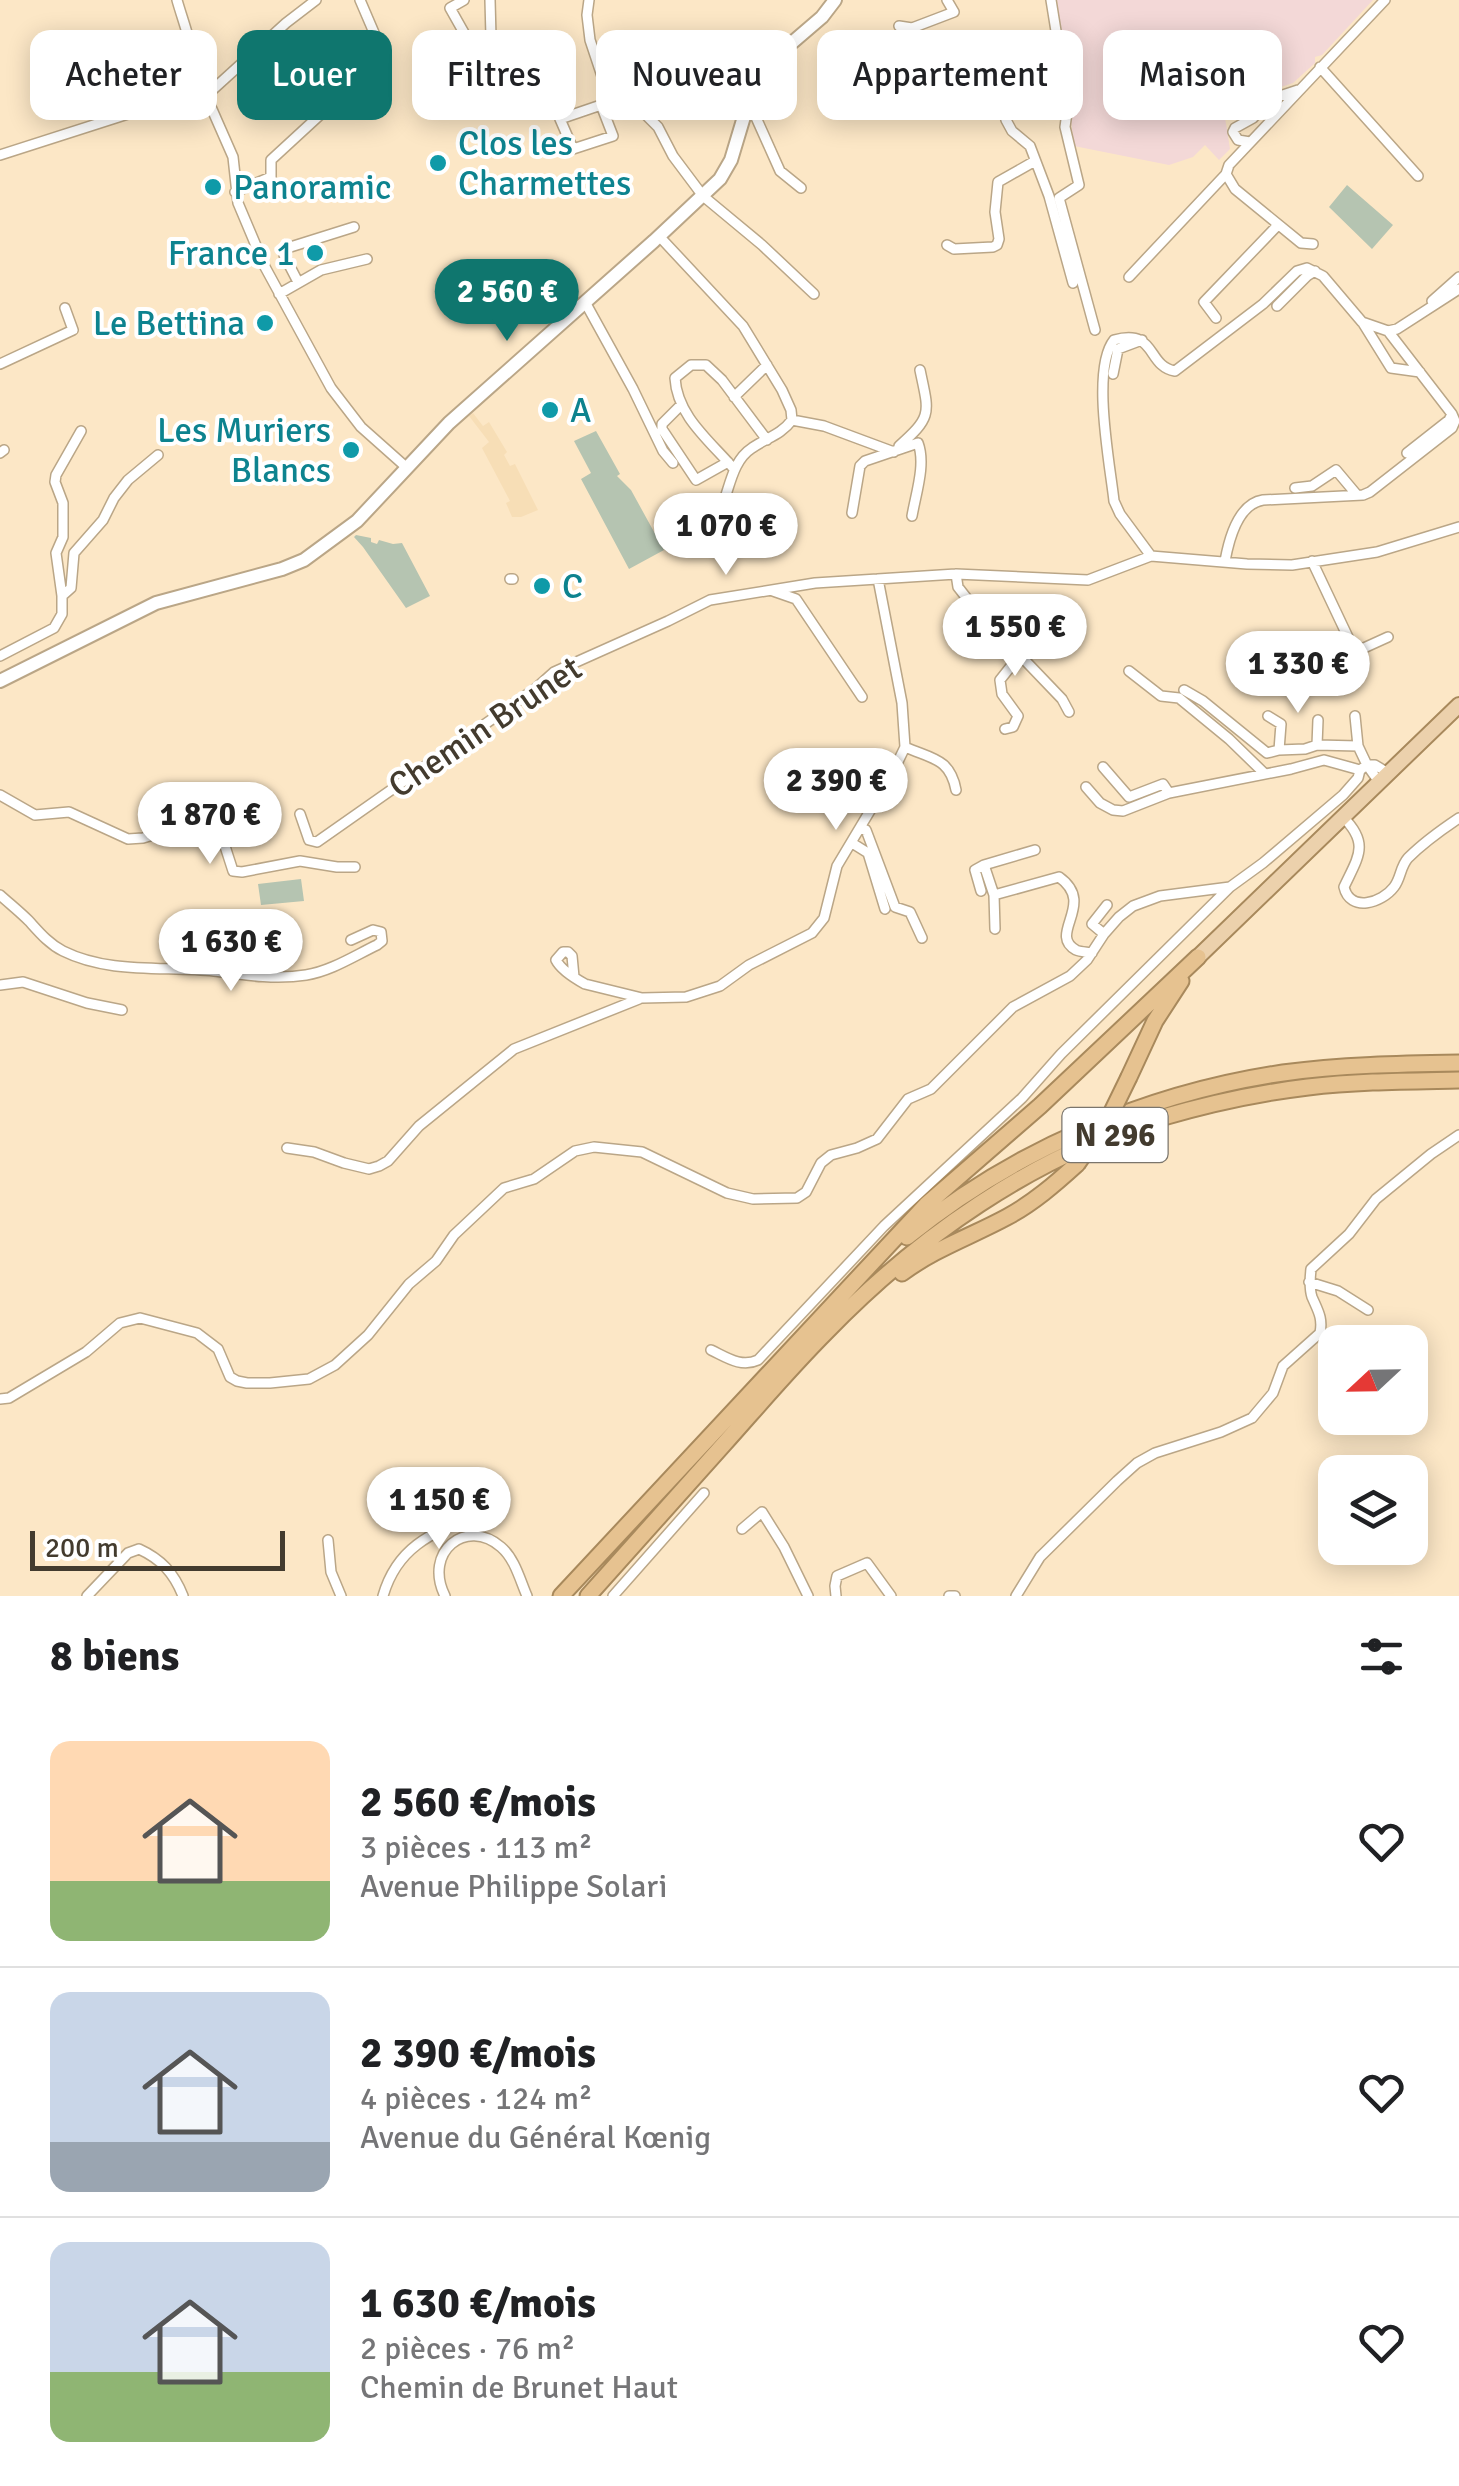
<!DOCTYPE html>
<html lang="fr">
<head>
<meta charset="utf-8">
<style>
  body { margin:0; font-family:Signika,sans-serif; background:#f2f2f2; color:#202124; height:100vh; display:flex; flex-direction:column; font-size:38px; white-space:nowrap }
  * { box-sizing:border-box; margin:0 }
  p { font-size:32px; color:#757577 }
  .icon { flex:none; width:55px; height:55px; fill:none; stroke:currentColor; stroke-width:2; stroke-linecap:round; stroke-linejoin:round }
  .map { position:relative; height:1596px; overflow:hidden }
  .side { display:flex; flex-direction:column; background:#fff; flex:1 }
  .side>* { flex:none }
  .top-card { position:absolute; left:30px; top:30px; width:1400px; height:90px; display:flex; gap:20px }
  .needle { width:65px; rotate:248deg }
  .controls { position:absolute; left:1318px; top:1325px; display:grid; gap:20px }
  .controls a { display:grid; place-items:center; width:110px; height:110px; border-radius:20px; background:#fff; box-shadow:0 5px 25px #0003; font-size:50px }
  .scale { position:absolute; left:30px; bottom:25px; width:255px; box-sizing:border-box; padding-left:10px; border:5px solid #433b2e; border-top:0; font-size:28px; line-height:35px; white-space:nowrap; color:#433b2e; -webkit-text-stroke:8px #fff; paint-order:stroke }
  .price { position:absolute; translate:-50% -85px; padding:0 22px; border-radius:35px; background:#fff; color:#222; font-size:32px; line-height:65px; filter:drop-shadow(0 2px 5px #0008) }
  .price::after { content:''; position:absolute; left:50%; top:60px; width:30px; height:22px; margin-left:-15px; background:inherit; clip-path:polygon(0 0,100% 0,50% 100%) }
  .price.on { background:#0f766e; color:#fff }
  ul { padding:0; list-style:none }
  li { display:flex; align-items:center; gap:30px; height:250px; padding:0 50px }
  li+li { border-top:2px solid #e0e0e0 }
  li span { display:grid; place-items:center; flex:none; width:280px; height:200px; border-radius:20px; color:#555 }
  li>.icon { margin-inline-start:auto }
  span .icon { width:120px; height:120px; fill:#fffc; stroke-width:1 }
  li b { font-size:42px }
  h2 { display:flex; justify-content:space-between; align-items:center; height:120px; padding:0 50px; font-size:42px }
  .chip { padding:0 35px; border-radius:20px; background:#fff; box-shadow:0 5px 25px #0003; font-size:35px; line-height:90px }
  .chip.on { background:#0f766e; color:#fff }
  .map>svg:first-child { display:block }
</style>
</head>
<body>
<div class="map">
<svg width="1459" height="1596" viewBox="0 0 1459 1596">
  <rect width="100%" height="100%" fill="#fce7c6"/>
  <path fill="#f7deb6" d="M473,413L483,426L489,422L507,452L504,455L510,466L515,464L538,510L521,517H512L506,503L510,501L482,448L489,442L469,416Z"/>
  <path fill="#f3d8d7" d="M1057,0H1373L1322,55L1315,57V63L1293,83L1260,94L1222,99L1230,149L1219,160L1205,145L1193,157L1169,165L1074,146Z"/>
  <path fill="#b5c4b1" d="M1347,185L1393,225L1372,249L1329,207Z
    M596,431L620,474L617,476L631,490L664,550L629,569L581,479L591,473L574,441Z
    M356,535L371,538V542L377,544L379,540L393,544L402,543L430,596L406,608L363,547L354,537Z
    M301,879L304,901L261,905L258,884Z"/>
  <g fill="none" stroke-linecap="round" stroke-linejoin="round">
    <g stroke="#baa687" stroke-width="12">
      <path id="minor" d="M177,0C183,22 199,61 193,82C191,88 187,91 183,96
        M464,0L450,8L472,47L491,37L490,0
        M589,0L587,15L590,40L604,82L617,96L635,104L658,127L673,156L703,196L762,245L814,294
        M1051,0L1068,105L1065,127L1079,185L1059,198L1095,330
        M899,26L912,28L954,12L947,0
        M491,37L503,69
        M193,58L204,76
        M1320,67L1418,176
        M1064,85L1013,103L1004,111L1006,120L1012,131L1030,146L1049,196L1073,283
        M208,94L211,107L233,157L238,203L265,267L331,388L361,427L406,467
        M601,105L613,136L573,149L560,119L601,105L617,96
        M746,110L754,113L780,171L801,188
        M1250,142L1238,140L1233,132L1235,128L1253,118L1271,99L1298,90
        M0,155L181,97L208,94L286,23L316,0
        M235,192L271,177V160L384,56L360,0
        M659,236L743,326L782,390L791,410L792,420
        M1313,244L1301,243L1235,189L1226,174L1229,165L1385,0
        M947,245L954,249L993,247L997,245L999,239L995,212L998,182L1035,161
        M1129,277L1226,174
        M298,282L284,255V249L354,227
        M279,294L321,270L367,259
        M1432,301L1459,277
        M585,302L633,389L663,451L673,463
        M1277,306L1307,276L1315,271
        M1216,318L1204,302L1278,225
        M1363,323L1391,368L1420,372
        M1388,331L1397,329L1459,289
        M0,364L73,330L65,308
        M1113,374L1118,349L1142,340
        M734,397L767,365
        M680,406L662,424V429L696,480L728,462
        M899,446C933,416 929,413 920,370
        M0,453L4,450
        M1407,453L1449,420L1452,414
        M734,469C710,441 677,416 675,378L691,365H706L722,380L767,440
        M1295,488L1312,486L1336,470L1357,495
        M725,498C731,480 735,459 752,448C766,438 781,435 792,420L824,426L894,452
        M852,513L860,466L865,461L918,443C926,464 916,493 912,516
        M1151,556L1120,514L1114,501C1110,464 1091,369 1114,340C1157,328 1146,366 1175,371L1263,304L1297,271L1307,268L1323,276L1362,322L1388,331
        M1225,561C1229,539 1238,504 1263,500L1363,495L1370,492L1452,428L1455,421L1452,414L1388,331
        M1312,561L1355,652L1388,637
        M956,574L958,587L972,605L1062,699L1069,712
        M510,579H513
        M773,591L796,599L862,697
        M62,596L56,553L63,537V503L55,482L56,475L81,431
        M0,656L54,628L62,614V596L71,588L74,553L103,520L114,498L128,480L158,455
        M1129,671L1161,696L1179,698L1229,739L1265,774
        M1184,690L1203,701L1267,753L1279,750
        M1268,716L1281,724L1279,750L1305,749L1317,745
        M1318,720L1317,745L1358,746
        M1005,729L1013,727L1018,716L1002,694L1000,680L1019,656
        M905,747C932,759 950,758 956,790
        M1103,767L1129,797L1163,784L1169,793
        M1379,782L1367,765H1375L1388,773
        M1086,787L1100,803L1113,810L1123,811L1169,793L1291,769L1324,760L1360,770
        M0,795L35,815L69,812L128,839L143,838L200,821L201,815L208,812L214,816L213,825L206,827L200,821
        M300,814L309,840L317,842L535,689L554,672L668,621L710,600L815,583L956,574L1088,580L1151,556L1247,564L1292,565L1377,552L1459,527
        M1343,817C1370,844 1358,857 1344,887C1350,913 1382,903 1394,887C1401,878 1400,867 1408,858C1423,843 1441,830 1459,818
        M213,825L223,840L233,871L242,872L300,861L337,867H355
        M861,829L866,830L895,907L910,912L922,938
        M852,843L868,853L885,909
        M981,891L975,870L984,865
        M0,895C10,904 20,912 29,921C39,932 49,944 63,951C109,974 164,966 214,971C244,975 276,980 306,975C331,971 354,956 377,945L382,941L381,932L373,930L351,940
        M994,895L984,865L1035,850
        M995,929L994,895L1059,877C1097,904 1047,934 1076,950C1080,952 1087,952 1092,953
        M1104,934L1092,924L1107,905
        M574,977L572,956L568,952H563L556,960C561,970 576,979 585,984L642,998L686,997L720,986L749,965L812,933L824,918L837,866L892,774L905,747L902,703L878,579
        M0,985L23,982L87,1003L122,1010
        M287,1148L314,1152L344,1163L369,1169L379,1166L388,1161L419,1126L514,1049L639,999
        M1309,1282L1338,1291L1368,1310
        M711,1350C726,1357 741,1368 758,1360L884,1226L1022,1098L1061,1054L1230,887
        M0,1399L9,1398L86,1352L120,1323L140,1318L197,1333L218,1349L230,1377L237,1381L247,1383H270L309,1379L335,1365L368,1335L409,1284L436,1261L454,1235L504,1188L534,1179L575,1151L594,1147L642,1152L727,1193L753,1199L797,1198L806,1192L821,1163L831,1155L857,1148L877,1139L908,1099L931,1089L1013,1007L1070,976L1087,960L1104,934L1119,917L1133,906L1160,896L1230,887L1263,863L1343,795L1358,778L1360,770L1367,765L1358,746L1355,716
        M742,1529L762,1512L784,1547L808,1596
        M328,1540L331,1572L341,1596
        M87,1596L128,1553L139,1549C161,1559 174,1573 183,1596
        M383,1596C399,1540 442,1530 490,1509
        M445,1596C423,1552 466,1517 501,1547C515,1559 520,1580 527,1596
        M613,1596L704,1493
        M836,1596L835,1586L837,1576L867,1563L891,1596
        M949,1596H955
        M1016,1596L1040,1557L1117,1481L1137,1463L1155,1453L1221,1432L1252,1418L1273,1393L1283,1366L1320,1333C1323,1318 1318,1311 1312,1297C1309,1288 1310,1278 1311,1269L1349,1234L1376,1199L1431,1154L1459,1135"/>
    </g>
    <g stroke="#baa687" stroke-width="16">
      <path id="secondary" d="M0,681L156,603L282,569L304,560L357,521L449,423L654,241L720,179L731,160L746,110L761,78L787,47L822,17L835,0"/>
    </g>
    <g stroke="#a8895c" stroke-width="18">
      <path id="primary" d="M1198,957L1459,705"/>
    </g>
    <g stroke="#a8895c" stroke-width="19">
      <path id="trunk" d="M1129,1077L1155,1021L1181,981
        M907,1237C1014,1150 1147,1093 1283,1073C1341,1065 1400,1064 1459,1063
        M902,1273C934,1249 972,1236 1007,1217C1033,1203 1055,1184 1077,1164
        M561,1596L926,1205L1040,1106L1198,957
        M588,1596C633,1545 679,1495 724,1444C758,1406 790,1368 826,1332C918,1237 1032,1157 1160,1118C1208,1104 1258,1093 1308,1087C1358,1081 1409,1081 1459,1080"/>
    </g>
    <use href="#minor" stroke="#fff" stroke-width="9"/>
    <use href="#secondary" stroke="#fff" stroke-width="12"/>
    <use href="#primary" stroke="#ecd1ac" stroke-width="14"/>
    <use href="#trunk" stroke="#e6c290" stroke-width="15"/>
    <g stroke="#a8895c" stroke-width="19" stroke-linecap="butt">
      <path id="trunk-bridge" d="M1077,1164L1109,1118L1129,1077"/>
    </g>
    <use href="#trunk-bridge" stroke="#e6c290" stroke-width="15"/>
  </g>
  <g fill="#0f9aa8" stroke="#fff" stroke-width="4">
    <circle cx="438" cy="163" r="10"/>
    <circle cx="213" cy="187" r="10"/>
    <circle cx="315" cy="253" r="10"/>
    <circle cx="265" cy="323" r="10"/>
    <circle cx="550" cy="410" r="10"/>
    <circle cx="351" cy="450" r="10"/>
    <circle cx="542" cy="586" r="10"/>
  </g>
  <g text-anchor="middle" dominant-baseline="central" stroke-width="8" stroke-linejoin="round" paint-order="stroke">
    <rect fill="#fff" stroke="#7b766d" stroke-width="2.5" x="1062.5" y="1108" width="105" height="54" rx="8"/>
    <g font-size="32" font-weight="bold" fill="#433b2e">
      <text x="1115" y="1135">N 296</text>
    </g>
    <g font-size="35" fill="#0d838f" stroke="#fff" text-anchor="start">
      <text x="458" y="143">Clos les<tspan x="458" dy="40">Charmettes</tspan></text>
      <text x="233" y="187">Panoramic</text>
      <text x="295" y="253" text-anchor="end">France 1</text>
      <text x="245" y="323" text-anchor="end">Le Bettina</text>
      <text x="570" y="410">A</text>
      <text x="331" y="430" text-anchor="end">Les Muriers<tspan x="331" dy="40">Blancs</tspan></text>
      <text x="562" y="586">C</text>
    </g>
    <g font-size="35" fill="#433b2e" stroke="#fff">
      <text transform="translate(485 727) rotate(-34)">Chemin Brunet</text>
    </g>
  </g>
</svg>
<div class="controls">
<a><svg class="needle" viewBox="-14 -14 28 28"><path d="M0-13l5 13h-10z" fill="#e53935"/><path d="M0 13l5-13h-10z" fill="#757577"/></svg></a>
<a><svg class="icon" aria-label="layers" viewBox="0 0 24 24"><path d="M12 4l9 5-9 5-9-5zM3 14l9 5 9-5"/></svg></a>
</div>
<div class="scale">200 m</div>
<b class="price on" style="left:507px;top:344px">2 560 €</b>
<b class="price" style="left:726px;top:578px">1 070 €</b>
<b class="price" style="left:1015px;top:679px">1 550 €</b>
<b class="price" style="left:1298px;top:716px">1 330 €</b>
<b class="price" style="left:836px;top:833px">2 390 €</b>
<b class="price" style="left:210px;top:867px">1 870 €</b>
<b class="price" style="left:231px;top:994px">1 630 €</b>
<b class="price" style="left:439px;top:1552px">1 150 €</b>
<div class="top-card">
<a class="chip">Acheter</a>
<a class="chip on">Louer</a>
<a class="chip">Filtres</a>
<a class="chip">Nouveau</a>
<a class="chip">Appartement</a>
<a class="chip">Maison</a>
</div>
</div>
<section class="side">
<h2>8 biens<svg class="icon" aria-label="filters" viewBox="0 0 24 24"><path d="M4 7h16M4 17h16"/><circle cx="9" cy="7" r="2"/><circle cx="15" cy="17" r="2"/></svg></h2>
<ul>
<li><span style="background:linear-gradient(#ffd9b3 70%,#8fb573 0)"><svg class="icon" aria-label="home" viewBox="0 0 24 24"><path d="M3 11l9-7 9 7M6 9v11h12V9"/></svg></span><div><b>2 560 €/mois</b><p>3 pièces · 113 m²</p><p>Avenue Philippe Solari</p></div><svg class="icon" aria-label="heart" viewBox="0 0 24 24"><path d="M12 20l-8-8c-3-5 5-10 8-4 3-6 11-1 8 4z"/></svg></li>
<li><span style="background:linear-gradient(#c9d6e8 75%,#9aa5b1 0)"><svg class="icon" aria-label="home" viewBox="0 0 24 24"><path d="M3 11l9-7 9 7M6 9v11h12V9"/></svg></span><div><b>2 390 €/mois</b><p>4 pièces · 124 m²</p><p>Avenue du Général Kœnig</p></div><svg class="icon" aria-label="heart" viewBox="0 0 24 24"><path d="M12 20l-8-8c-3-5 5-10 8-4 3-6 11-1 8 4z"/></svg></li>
<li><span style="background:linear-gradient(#c9d6e8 65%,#8fb573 0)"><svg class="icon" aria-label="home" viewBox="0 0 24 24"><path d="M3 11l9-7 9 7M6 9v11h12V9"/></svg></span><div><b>1 630 €/mois</b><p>2 pièces · 76 m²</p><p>Chemin de Brunet Haut</p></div><svg class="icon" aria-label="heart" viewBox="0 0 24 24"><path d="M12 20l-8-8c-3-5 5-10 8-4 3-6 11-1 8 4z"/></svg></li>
</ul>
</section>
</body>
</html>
